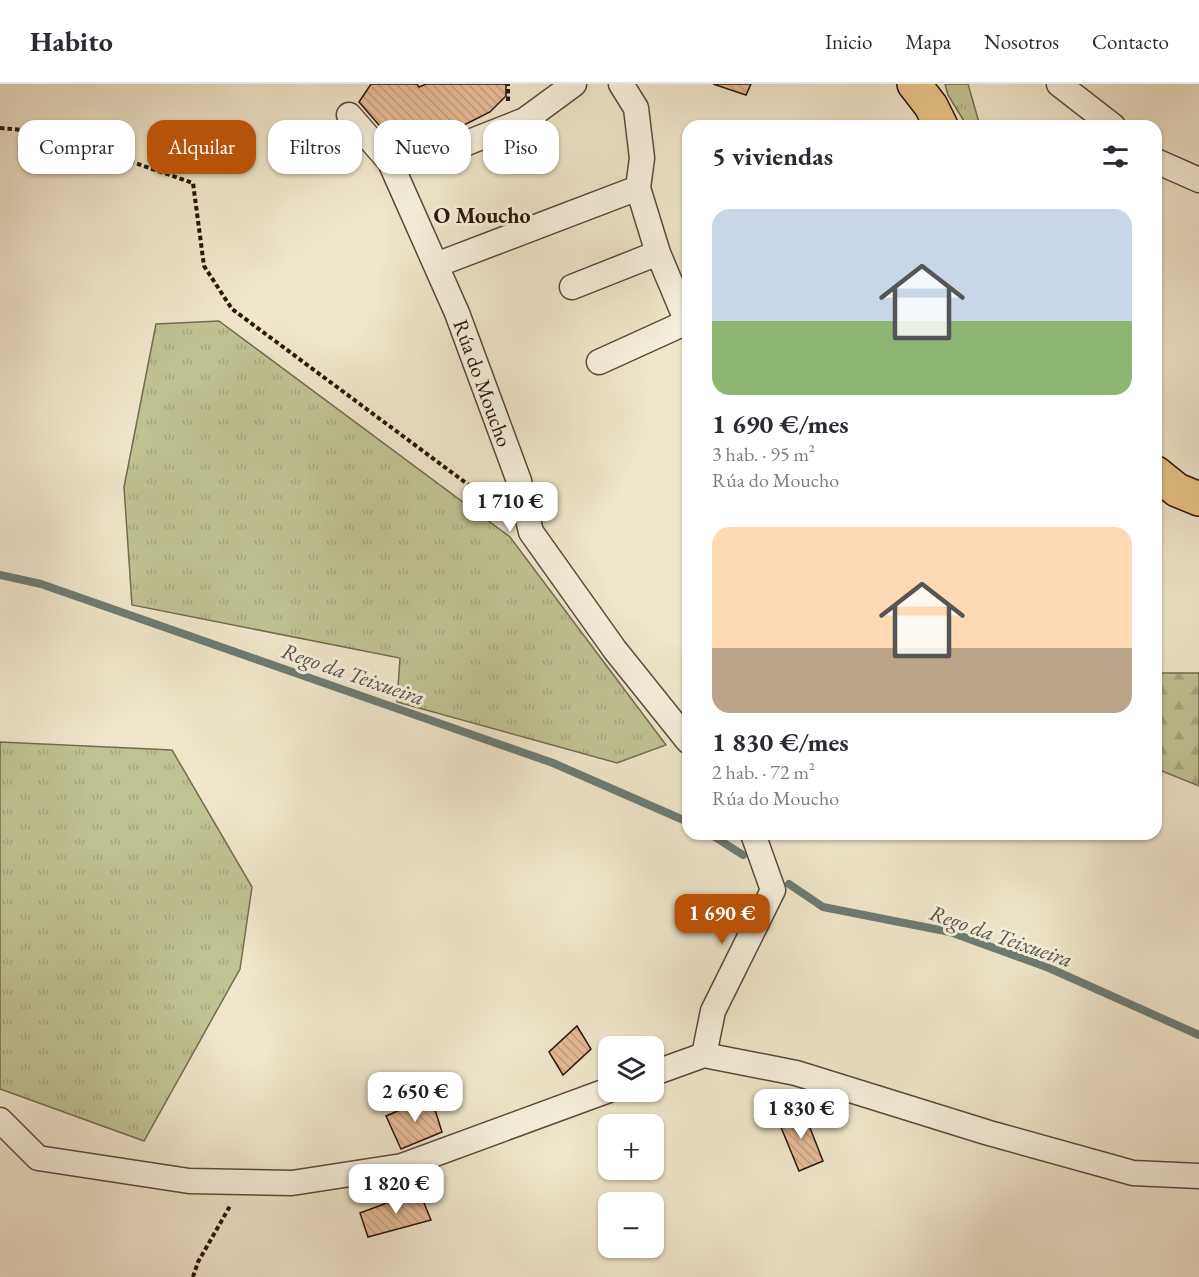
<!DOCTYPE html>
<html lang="es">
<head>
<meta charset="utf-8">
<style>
  body { margin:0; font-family:"EB Garamond",serif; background:#f2f2f3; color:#2b2b33; height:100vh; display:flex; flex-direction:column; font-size:22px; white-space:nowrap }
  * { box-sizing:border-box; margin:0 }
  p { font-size:20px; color:#7c7c81 }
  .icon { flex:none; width:33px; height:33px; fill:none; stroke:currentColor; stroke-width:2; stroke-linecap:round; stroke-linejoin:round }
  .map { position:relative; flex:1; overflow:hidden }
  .side { position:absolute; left:682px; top:36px; width:480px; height:720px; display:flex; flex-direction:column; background:#fff; border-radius:18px; box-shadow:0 2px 4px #0004 }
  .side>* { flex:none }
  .hud { position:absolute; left:18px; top:36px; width:570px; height:54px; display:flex; gap:12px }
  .tools { position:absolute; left:598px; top:952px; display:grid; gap:12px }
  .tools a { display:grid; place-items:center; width:66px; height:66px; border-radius:12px; background:#fff; box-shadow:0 2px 4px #0004; font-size:30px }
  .price { position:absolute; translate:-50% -51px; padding:0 14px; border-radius:12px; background:#fff; color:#222; font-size:20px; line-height:39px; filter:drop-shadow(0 2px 3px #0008) }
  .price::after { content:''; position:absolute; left:50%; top:36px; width:18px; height:14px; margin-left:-9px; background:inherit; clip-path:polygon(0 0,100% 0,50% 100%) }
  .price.current { background:#b45309; color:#fff }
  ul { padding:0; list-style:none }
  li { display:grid; align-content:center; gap:12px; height:318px; padding:0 30px }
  li span { display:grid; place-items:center; height:186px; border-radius:18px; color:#555 }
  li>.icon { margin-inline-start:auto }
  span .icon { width:108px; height:108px; fill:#fffc; stroke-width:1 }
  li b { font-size:26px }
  h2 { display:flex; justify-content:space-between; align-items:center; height:72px; padding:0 30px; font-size:26px }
  .pill { padding:0 21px; border-radius:18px; background:#fff; box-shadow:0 2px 4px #0004; font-size:21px; line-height:54px }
  .pill.current { background:#b45309; color:#fff }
  header { display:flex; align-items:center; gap:36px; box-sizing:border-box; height:84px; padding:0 30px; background:#fff; border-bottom:2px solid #e1e1e2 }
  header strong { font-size:28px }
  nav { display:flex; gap:33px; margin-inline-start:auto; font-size:21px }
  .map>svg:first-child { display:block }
</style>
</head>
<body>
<header>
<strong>Habito</strong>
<nav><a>Inicio</a><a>Mapa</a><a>Nosotros</a><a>Contacto</a></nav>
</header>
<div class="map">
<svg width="1199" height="1193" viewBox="0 0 1199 1193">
  <defs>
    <pattern id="grass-tufts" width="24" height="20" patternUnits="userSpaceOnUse" patternTransform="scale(1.5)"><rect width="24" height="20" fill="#c0c392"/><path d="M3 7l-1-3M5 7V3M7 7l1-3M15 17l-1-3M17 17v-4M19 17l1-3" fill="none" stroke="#a5a77d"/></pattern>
    <pattern id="forest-firs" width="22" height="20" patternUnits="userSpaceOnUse" patternTransform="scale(1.5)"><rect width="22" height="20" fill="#c0c392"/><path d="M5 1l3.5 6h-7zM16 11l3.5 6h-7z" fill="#a5a77d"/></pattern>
    <pattern id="building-back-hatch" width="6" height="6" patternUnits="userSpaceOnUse" patternTransform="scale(1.5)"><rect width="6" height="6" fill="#e5bb96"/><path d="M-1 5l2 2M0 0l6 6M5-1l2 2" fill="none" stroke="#c5a080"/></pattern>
  </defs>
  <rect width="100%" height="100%" fill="#efe6cb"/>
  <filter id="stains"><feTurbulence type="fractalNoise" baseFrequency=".00333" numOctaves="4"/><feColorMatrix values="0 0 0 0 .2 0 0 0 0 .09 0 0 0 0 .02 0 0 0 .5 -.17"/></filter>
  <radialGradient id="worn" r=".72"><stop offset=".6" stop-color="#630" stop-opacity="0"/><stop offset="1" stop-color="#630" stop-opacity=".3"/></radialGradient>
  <path fill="url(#grass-tufts)" stroke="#756c4f" stroke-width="1.5" d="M945,0H968L980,42H967L948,11Z
    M219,237L510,453L666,661L617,679L397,618L400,574L132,521L124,403L156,240Z
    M0,658L172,666L252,803L240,885L144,1057L0,1005Z"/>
  <path fill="url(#forest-firs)" stroke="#756c4f" stroke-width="1.5" d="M1157,589H1199V702L1157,685Z"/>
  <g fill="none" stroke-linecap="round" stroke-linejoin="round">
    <path stroke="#6d7b74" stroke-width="8" d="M0,491L41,500L553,679L688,738
      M710,750L743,771
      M789,800L823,823L950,848L1049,884L1199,951"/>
  </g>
  <path fill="url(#building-back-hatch)" stroke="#2a150c" stroke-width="1.5" d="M371,0H417L419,3L426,0H506V12L490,28L460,43L406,63L391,55L359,18Z
    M713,0H751L746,11Z
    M577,942L591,965L563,991L549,968Z
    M431,1013L442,1048L401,1065L386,1032Z
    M803,1026L823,1077L799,1087L778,1036Z
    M419,1107L431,1136L368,1153L360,1129Z"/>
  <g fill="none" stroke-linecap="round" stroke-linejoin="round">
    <g stroke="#5b493c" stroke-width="27">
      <path id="street" d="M574,0L525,36L459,62L390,78L457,229L519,397L531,448L615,566L688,657
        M1059,0L1113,42
        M349,31L390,78
        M1156,77L1199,96
        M436,181L638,104
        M572,203L658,169
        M599,278L687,238L658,169L638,104L642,74L636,24L621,0
        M704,971L713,927L773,806L753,750
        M654,989L704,971L796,989L989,1049L1133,1089L1199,1092
        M0,1036L38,1074L189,1097L292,1099L402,1082L609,1006"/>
    </g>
    <g stroke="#2a150c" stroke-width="36">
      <path id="primary" d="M914,0L931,22L941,42
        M1156,389L1177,406L1199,415"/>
    </g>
    <path stroke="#2a150c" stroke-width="4" stroke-dasharray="4.5 3" stroke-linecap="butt" d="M508,17V0
      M0,44L45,48L193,99L204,182L232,225L501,425
      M193,1193L198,1178L230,1122"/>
    <use href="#street" stroke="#f5efdd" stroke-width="24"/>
    <use href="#primary" stroke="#e8c386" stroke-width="33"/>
  </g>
  <g text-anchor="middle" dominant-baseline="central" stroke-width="6" stroke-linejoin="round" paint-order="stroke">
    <g font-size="21" fill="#2a150c" stroke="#f5efdd">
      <text transform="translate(483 299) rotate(70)">Rúa do Moucho</text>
    </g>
    <g font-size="22" font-weight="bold" fill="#2a150c" stroke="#f5efdd">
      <text x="482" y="131">O Moucho</text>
    </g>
    <g font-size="22" font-style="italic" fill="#515049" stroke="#f5efdd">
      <text transform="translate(353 590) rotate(19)">Rego da Teixueira</text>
      <text transform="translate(1001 852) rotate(19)">Rego da Teixueira</text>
    </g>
  </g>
  <rect width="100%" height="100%" filter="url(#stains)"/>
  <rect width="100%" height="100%" fill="url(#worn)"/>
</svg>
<div class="tools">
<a><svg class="icon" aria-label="layers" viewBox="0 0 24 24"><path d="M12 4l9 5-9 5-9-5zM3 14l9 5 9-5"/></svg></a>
<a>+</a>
<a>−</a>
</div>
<b class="price" style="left:510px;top:449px">1 710 €</b>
<b class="price current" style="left:722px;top:861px">1 690 €</b>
<b class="price" style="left:415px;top:1039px">2 650 €</b>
<b class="price" style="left:801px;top:1056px">1 830 €</b>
<b class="price" style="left:396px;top:1131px">1 820 €</b>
<div class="hud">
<a class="pill">Comprar</a>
<a class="pill current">Alquilar</a>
<a class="pill">Filtros</a>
<a class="pill">Nuevo</a>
<a class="pill">Piso</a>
</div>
<section class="side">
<h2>5 viviendas<svg class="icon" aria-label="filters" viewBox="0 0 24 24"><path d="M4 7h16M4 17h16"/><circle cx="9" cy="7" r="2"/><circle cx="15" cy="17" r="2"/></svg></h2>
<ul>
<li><span style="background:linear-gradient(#c9d6e8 60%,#8fb573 0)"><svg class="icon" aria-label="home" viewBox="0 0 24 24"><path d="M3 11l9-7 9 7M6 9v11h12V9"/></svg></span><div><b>1 690 €/mes</b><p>3 hab. · 95 m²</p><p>Rúa do Moucho</p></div></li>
<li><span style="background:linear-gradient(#ffd9b3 65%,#b9a48a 0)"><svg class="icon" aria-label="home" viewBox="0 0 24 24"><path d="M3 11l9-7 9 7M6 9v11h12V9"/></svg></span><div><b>1 830 €/mes</b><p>2 hab. · 72 m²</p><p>Rúa do Moucho</p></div></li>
</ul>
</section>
</div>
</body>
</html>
